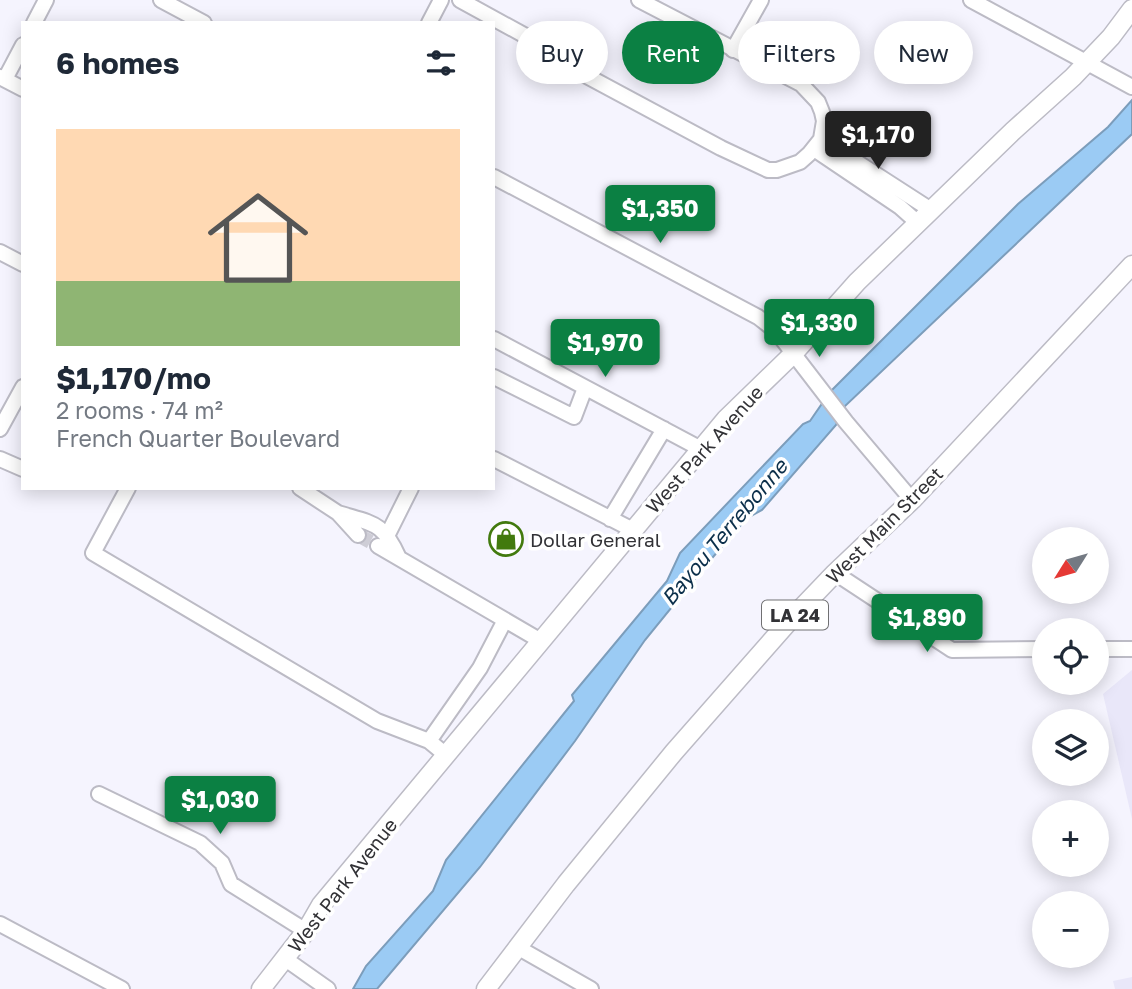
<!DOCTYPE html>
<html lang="en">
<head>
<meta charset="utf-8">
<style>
  body { margin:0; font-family:"Golos Text",sans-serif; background:#f2f2f3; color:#1f2937; height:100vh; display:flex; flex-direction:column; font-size:26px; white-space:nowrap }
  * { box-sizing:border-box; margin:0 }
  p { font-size:23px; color:#747a83 }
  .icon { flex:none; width:38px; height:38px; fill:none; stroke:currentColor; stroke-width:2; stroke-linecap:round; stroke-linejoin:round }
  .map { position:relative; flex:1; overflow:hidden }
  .side { position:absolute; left:21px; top:21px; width:474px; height:469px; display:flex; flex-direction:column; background:#fff; border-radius:0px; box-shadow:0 4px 18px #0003 }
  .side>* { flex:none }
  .guide { position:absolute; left:516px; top:21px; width:509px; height:63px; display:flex; gap:14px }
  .needle { width:46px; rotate:233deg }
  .fabs { position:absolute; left:1032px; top:527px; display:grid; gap:14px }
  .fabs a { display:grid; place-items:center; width:77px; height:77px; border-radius:50%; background:#fff; box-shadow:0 4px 18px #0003; font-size:35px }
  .price { position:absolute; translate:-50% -60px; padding:0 16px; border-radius:7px; background:#0b8043; color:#fff; font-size:23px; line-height:46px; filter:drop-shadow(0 2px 4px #0008) }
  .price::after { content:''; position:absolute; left:50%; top:42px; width:21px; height:16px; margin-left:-10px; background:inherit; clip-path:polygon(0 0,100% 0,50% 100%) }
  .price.active { background:#222; color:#fff }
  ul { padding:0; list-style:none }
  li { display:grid; align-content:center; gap:14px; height:371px; padding:0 35px }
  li+li { border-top:2px solid #e0e1e3 }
  li span { display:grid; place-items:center; height:217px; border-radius:0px; color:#555 }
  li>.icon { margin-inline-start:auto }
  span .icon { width:126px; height:126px; fill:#fffc; stroke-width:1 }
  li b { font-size:30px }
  h2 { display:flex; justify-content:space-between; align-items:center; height:84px; padding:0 35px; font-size:30px }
  .pill { padding:0 24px; border-radius:32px; background:#fff; box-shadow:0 4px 18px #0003; font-size:24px; line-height:63px }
  .pill.active { background:#0b8043; color:#fff }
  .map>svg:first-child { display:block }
</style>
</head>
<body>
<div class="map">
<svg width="1132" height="989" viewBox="0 0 1132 989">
  <rect width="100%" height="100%" fill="#f5f4fe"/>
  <path fill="#e9e7f9" d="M1132,670V819L1103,694Z
    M1132,977V989H1115L1113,981Z"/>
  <path fill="#9bcbf4" stroke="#7c9dbb" stroke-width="2" d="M1132,100V134L845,406L836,425L762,510L747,518L706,565L645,640L575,741L480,867L377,989H353L366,966L433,891L446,860L574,701L572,695L667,581L680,553L803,424L810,421L830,392L1018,204L1108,127Z"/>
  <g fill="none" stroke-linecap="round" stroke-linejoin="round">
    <path stroke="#cecdd6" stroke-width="14" stroke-dasharray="14 7" stroke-linecap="butt" d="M358,535L378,546"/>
    <g stroke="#bcbbc5" stroke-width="18">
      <path id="minor" d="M161,0L204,23
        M460,0L542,45L585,75L721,148L768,170H777L800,162L809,154L821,139L824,121L822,112L818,102L801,84L639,0
        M971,0L1132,87
        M34,23L46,0
        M429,23L441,0
        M733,50L761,0
        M0,77L23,89
        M5,79L23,45
        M821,139L931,210
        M814,149L900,207L918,223
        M494,177L758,317L776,331L846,422L912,500
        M0,252L23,264
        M494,339L701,449
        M494,377L574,417L585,388
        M0,429L23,387
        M0,459L23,469
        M494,459L633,530
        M128,488L93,553L377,721L429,741
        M300,488L338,513L358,535
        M338,513C374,524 383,522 399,558
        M610,519L664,429
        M388,534L411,488
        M378,546L541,641
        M835,573L952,650L1045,649
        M1097,649H1132
        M446,755L429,741L480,668L505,620
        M99,794L200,843L222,863L231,884L306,931
        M0,924L122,989
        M517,947L591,989
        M284,958L328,989"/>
    </g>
    <g stroke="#bcbbc5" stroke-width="21">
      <path id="major" d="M261,989L306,931L321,905L726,419L793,354L857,282L1013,131L1073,77L1111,37L1132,9
        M486,989L566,884L674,752L790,620L835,573L912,500L1132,265"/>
    </g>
    <use href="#minor" stroke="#fff" stroke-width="14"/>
    <use href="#major" stroke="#fff" stroke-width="18"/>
  </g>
  <defs>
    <g id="shop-ring" transform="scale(1.75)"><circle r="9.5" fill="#fff" stroke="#427a0e" stroke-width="1.5"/><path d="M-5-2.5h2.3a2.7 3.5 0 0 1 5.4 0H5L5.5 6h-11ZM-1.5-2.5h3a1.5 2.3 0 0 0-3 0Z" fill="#427a0e"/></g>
  </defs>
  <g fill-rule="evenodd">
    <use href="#shop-ring" x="506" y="539"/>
  </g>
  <g text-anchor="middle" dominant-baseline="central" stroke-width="7" stroke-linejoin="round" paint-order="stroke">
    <rect fill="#fff" stroke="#707072" stroke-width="2" x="762" y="600.5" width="66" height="29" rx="5"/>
    <g font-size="18" font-weight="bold" fill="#323236">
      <text x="795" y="615">LA 24</text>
    </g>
    <g font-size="19" fill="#323236" stroke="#fff">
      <text transform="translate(704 449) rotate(-48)">West Park Avenue</text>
      <text transform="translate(884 525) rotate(-45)">West Main Street</text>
      <text transform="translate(342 885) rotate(-52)">West Park Avenue</text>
    </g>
    <g font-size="19" fill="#323236" stroke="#fff" text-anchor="start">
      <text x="530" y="539">Dollar General</text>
    </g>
    <g font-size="21" font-style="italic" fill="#0b2f4a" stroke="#fff">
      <text transform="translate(724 532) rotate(-50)">Bayou Terrebonne</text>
    </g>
  </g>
</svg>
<div class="fabs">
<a><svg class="needle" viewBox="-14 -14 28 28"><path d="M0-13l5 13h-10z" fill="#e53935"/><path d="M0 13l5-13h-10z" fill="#747a83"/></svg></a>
<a><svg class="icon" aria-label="locate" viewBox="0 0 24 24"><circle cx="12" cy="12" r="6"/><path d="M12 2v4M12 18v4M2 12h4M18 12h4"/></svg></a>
<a><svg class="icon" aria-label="layers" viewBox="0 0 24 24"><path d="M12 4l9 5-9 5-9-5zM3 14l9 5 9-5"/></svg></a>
<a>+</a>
<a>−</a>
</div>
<b class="price active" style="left:878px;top:171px">$1,170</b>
<b class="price" style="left:660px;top:245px">$1,350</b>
<b class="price" style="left:819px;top:359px">$1,330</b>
<b class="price" style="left:605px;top:379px">$1,970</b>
<b class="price" style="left:927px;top:654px">$1,890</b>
<b class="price" style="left:220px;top:836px">$1,030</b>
<div class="guide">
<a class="pill">Buy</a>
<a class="pill active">Rent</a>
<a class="pill">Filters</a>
<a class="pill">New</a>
</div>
<section class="side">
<h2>6 homes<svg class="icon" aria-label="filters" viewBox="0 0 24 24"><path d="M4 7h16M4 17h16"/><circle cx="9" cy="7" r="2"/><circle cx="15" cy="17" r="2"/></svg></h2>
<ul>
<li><span style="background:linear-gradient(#ffd9b3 70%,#8fb573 0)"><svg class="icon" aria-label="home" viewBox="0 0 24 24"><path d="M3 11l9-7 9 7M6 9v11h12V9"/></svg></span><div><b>$1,170/mo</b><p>2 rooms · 74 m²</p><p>French Quarter Boulevard</p></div></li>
</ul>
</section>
</div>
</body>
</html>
